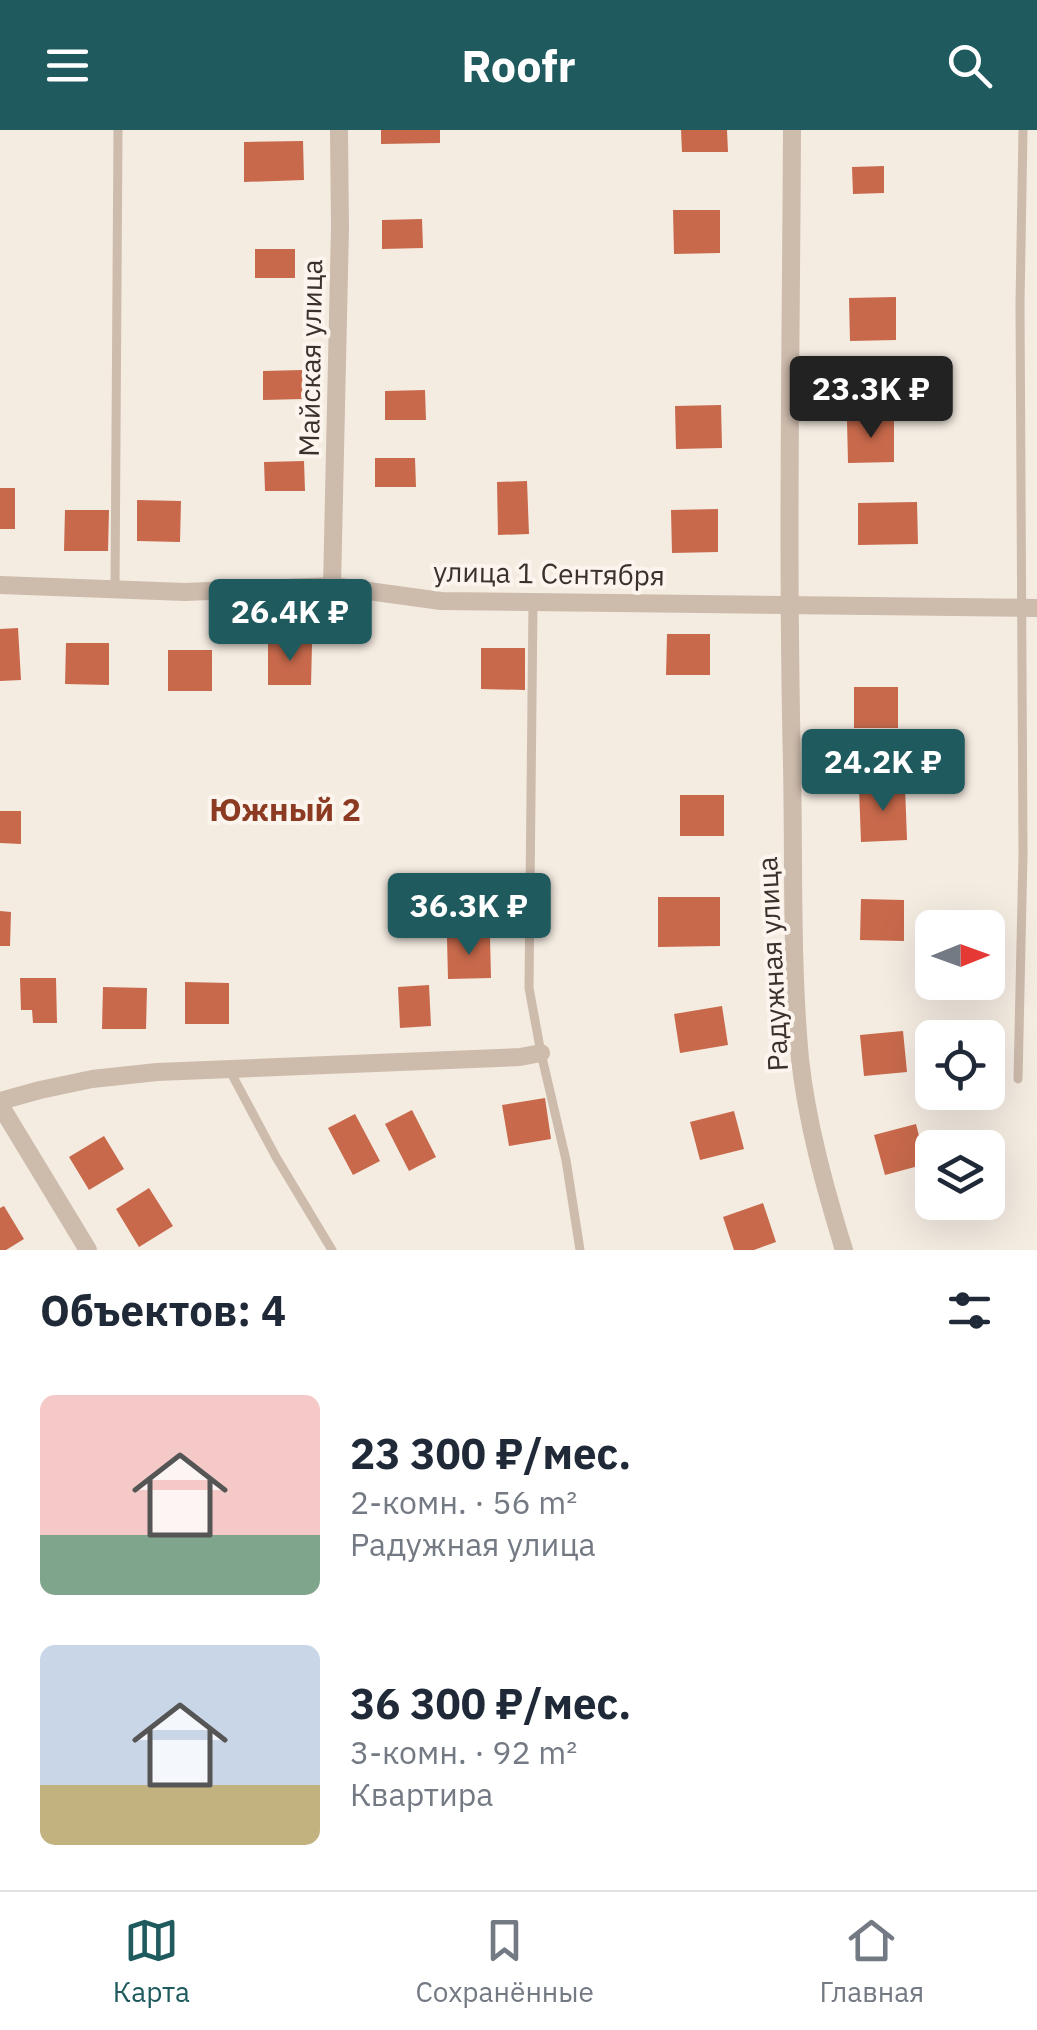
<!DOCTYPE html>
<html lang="ru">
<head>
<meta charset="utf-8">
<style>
  body { margin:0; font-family:"IBM Plex Sans",sans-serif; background:#f2f2f3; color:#1f2937; height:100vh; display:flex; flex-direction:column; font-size:38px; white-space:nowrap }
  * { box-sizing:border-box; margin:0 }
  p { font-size:32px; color:#747a83 }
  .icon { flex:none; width:55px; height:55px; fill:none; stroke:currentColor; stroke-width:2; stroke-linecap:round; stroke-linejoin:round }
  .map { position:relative; height:1120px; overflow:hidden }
  .details { display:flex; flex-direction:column; background:#fff; flex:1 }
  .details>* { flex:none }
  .needle { width:65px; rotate:89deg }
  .controls { position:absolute; left:915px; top:780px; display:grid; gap:20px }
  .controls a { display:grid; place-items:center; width:90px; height:90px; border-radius:15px; background:#fff; box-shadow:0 10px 40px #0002; font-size:50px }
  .price { position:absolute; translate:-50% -85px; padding:0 22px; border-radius:10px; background:#1f5a5e; color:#fff; font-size:32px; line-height:65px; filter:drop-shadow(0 2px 5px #0008) }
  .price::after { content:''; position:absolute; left:50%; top:60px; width:30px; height:22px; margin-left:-15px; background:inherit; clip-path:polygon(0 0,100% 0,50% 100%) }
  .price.on { background:#222; color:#fff }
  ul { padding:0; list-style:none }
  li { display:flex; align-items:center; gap:30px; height:250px; padding:0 40px }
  li span { display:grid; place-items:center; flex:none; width:280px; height:200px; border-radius:15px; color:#555 }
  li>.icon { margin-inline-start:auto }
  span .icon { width:120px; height:120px; fill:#fffc; stroke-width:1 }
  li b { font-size:42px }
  h2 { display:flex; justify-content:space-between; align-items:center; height:120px; padding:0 40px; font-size:42px }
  header { display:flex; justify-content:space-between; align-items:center; height:130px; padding:0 40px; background:#1f5a5e; color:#fff; font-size:45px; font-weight:700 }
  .tab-bar { display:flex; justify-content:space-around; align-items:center; height:140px; border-top:2px solid #e0e1e3; background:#fff; font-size:28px; color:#747a83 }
  .tab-bar a { display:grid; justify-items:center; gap:5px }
  .tab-bar .on { color:#1f5a5e }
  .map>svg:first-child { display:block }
</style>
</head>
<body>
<header><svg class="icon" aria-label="menu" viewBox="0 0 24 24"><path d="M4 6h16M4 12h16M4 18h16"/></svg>Roofr<svg class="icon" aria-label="search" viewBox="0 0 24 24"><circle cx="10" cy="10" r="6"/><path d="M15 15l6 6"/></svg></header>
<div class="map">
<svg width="1037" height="1120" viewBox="0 0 1037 1120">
  <rect width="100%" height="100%" fill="#f4ebe1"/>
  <path fill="#c8694b" d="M381,0H440V13L381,14Z
    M681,0H727L728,22H682Z
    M303,11L304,50L244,52V12Z
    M884,36V63L853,64L852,37Z
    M673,80H720V123L674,124Z
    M422,89L423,118L382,119V90Z
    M255,119H295V148H255Z
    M896,167V210L850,211L849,168Z
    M302,240L303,269L263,270V241Z
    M425,260L426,290H385V261Z
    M721,275L722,318L676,319L675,276Z
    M894,289V332L848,333L847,290Z
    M375,328H415L416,357H375Z
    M304,331L305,361H265L264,332Z
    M527,351L529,404L498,405L497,352Z
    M0,358H15V399H0Z
    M137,370L181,371L180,412L137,411Z
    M917,372L918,414L858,415V373Z
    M718,379V422L672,423L671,380Z
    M65,380H109L108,421H64Z
    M18,498L21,550L0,551V499Z
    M667,504H710V545H666Z
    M66,513H109V555L65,554Z
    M268,513L312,514L311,555H268Z
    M481,518H525V560L481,559Z
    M168,520H212V561H168Z
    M854,557H898V598H854Z
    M905,656L907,710L861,712L859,658Z
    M680,665H724V706H680Z
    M0,681H21V714L0,713Z
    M658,767H720V816L658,817Z
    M861,769L904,770V811L860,810Z
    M0,781L11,782L10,816H0Z
    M490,807L491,848L448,849L447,808Z
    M20,848H56L57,893H33L32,880H21Z
    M185,852L229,853V894H185Z
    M429,855L431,896L400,898L398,857Z
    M103,857L147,858L146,899H102Z
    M722,876L728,915L680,923L674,884Z
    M903,901L907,942L864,946L860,905Z
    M545,968L551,1009L509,1016L502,975Z
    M412,980L436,1027L409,1041L385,994Z
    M734,981L744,1019L700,1030L690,992Z
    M355,984L380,1031L353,1045L328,998Z
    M916,994L926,1034L885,1045L874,1005Z
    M104,1006L124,1039L89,1060L69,1027Z
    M149,1058L173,1096L139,1117L116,1079Z
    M763,1073L776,1112L754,1120H734L723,1087Z
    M4,1076L24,1109L6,1120H0V1078Z"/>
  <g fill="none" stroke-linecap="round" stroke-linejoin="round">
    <path stroke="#cdbbac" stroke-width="9" d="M115,459L118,0
      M533,472L529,858L541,923L566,1030L580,1120
      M230,941L276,1027L332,1120
      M1018,949L1023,724L1020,174L1023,0"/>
    <path stroke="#cdbbac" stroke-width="18" d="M792,0C791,211 787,423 792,634C794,732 791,831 800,929C807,993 825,1058 844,1120
      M0,455L185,462L332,456L441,471L1037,478
      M332,456L340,97L339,0
      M0,971L40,960L92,949L157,942L520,927L541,923
      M0,975L88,1120"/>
  </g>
  <g text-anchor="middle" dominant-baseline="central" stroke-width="8" stroke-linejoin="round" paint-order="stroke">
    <g font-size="28" fill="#3b302b" stroke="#fbf5ee">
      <text transform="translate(310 228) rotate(-89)">Майская улица</text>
      <text transform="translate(549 443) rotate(1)">улица 1 Сентября</text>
      <text transform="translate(772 834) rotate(-93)">Радужная улица</text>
    </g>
    <g font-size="32" font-weight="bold" fill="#8c3b22" stroke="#fbf5ee">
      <text x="285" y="679">Южный 2</text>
    </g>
  </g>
</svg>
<div class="controls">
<a><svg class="needle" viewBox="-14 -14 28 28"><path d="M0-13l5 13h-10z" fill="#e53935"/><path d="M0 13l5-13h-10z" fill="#747a83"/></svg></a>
<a><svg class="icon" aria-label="locate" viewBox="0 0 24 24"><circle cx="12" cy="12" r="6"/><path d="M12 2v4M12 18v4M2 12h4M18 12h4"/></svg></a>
<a><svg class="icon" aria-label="layers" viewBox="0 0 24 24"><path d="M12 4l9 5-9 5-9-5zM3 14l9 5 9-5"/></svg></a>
</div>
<b class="price on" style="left:871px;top:311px">23.3K ₽</b>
<b class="price" style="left:290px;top:534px">26.4K ₽</b>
<b class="price" style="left:883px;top:684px">24.2K ₽</b>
<b class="price" style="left:469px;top:828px">36.3K ₽</b>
</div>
<section class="details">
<h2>Объектов: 4<svg class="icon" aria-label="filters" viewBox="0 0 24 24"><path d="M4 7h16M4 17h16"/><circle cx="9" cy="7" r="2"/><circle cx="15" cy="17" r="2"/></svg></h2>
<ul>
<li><span style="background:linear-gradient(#f6c9c9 70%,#7fa58c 0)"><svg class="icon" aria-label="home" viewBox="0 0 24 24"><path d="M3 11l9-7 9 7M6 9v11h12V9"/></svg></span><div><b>23 300 ₽/мес.</b><p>2-комн. · 56 m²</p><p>Радужная улица</p></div></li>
<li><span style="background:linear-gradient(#c9d6e8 70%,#c2b280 0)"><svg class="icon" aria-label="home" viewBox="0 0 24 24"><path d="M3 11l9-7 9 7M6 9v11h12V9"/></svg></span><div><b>36 300 ₽/мес.</b><p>3-комн. · 92 m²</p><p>Квартира</p></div></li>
</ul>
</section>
<nav class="tab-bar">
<a class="on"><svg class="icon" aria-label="map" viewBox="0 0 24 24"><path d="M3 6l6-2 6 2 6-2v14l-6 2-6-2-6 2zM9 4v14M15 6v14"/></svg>Карта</a>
<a><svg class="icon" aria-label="saved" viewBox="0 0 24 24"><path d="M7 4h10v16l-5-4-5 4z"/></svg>Сохранённые</a>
<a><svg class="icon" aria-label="home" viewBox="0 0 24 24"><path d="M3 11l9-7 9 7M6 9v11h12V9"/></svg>Главная</a>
</nav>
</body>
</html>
